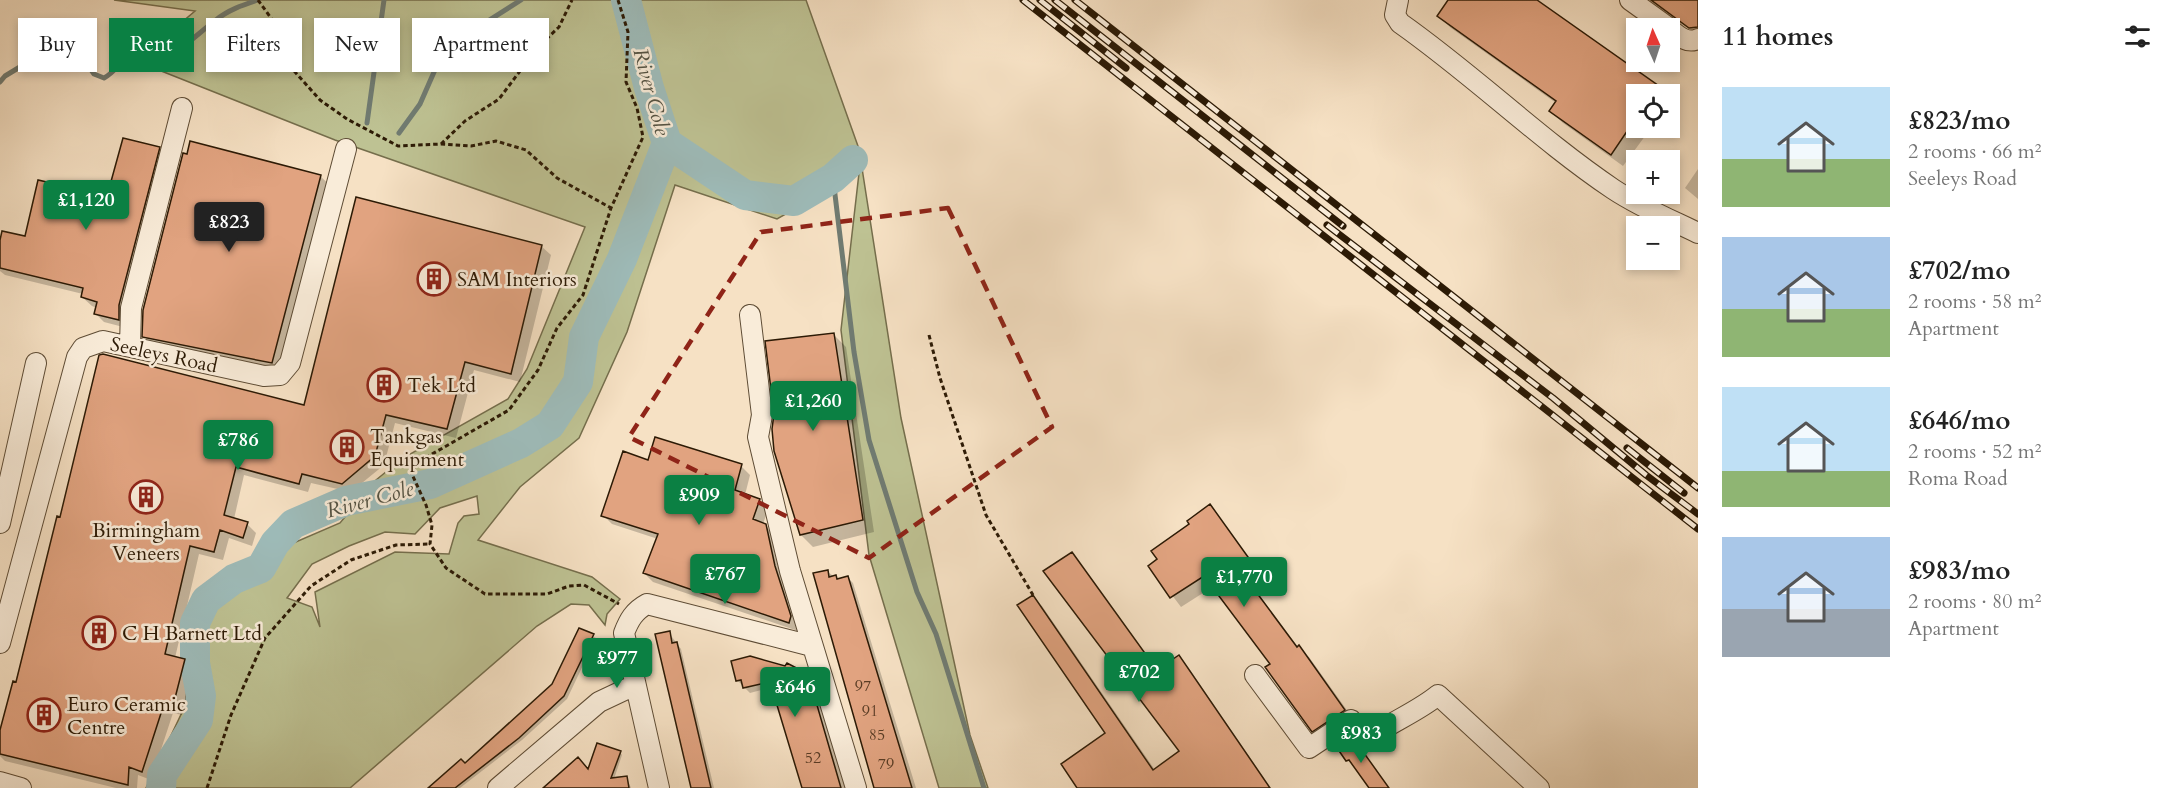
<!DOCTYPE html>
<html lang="en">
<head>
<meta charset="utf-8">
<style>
  body { margin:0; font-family:Cardo,serif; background:#f6f6f6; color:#222; height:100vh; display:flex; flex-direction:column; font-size:22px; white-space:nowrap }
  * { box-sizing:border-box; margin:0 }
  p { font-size:20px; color:#767676 }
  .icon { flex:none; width:33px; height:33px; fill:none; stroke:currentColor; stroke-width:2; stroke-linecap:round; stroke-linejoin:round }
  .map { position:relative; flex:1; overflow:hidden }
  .drawer { display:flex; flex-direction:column; background:#fff; width:480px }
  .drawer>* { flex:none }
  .guide { position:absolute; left:18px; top:18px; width:570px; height:54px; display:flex; gap:12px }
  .needle { width:39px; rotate:357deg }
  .buttons { position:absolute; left:1626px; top:18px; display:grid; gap:12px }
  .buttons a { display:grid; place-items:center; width:54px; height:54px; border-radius:0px; background:#fff; box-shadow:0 3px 9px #0003; font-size:30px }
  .price { position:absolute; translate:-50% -51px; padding:0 14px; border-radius:6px; background:#0b8043; color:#fff; font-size:20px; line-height:39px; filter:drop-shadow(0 2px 3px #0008) }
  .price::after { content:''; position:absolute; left:50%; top:36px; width:18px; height:14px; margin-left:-9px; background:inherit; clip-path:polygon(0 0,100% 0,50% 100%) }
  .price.active { background:#222; color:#fff }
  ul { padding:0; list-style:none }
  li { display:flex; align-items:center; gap:18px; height:150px; padding:0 24px }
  li span { display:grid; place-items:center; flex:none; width:168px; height:120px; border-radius:0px; color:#555 }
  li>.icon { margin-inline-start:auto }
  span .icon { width:72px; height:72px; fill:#fffc; stroke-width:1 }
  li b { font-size:26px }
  h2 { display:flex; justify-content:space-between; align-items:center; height:72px; padding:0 24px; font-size:26px }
  .tag { padding:0 21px; border-radius:0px; background:#fff; box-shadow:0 3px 9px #0003; font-size:21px; line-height:54px }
  .tag.active { background:#0b8043; color:#fff }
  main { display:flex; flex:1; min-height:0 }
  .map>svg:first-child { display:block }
</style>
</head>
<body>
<main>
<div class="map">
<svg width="1698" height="788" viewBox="0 0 1698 788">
  <rect width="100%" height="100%" fill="#f6e1c4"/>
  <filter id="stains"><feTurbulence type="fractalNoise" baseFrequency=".00333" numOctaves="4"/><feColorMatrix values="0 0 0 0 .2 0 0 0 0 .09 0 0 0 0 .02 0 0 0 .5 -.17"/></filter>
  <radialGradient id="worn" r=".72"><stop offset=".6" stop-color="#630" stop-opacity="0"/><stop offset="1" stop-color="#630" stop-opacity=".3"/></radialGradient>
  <path fill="#bec293" stroke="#756e4c" stroke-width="1.5" fill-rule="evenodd" d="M114,0H806L859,149L901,418L970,735L988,788H939L869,555L841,330L859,173L777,219L675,185L627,332L579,438L520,487L478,540L592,577L620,599L607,614L605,625L589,605L571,604L537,626L350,788H146L185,706L189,674L188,639L218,586L261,557L340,523L376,480L403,458L508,399L527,369L585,227L335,140L136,61L195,11ZM477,496L479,514L464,516L458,523L449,554L395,552L315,592L320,627L312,607L287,598L312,564L349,546L385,532L415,534L440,508Z"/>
  <path fill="#0003" d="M1450,0H1534L1658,88L1665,94H1636V128H1651L1623,166L1563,123L1550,111L1556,103L1451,28L1438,16Z
    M1648,0H1698V35Z
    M159,149L168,158L127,328L104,322L95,313L97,308L92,306L82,297L83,294L5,275L0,271V247L26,238L109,198Z
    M1698,169V199L1685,188Z
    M320,176L333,188L284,375L156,349L144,336Z
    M541,246L551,255L520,382L474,370L456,438L395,423L384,465L351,492L311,483L308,492L244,475L234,519L247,524L256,533L252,546L229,538L223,560L199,554L175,658L185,660L194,669L182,715L173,713L151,780L138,775L137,788H116L5,761L0,756V736L61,519L305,407Z
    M834,335L846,347L874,532L813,547L801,535Z
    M649,462L741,466L750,475L745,495L759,501L768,510L763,524L775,534L798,631L653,582L644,573L658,539L612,524L603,515Z
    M1209,506L1267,582L1257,592L1298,648L1309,657L1354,720L1323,741L1313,731L1272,665L1214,586L1181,607L1150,566Z
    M1072,554L1158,671L1178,657L1188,667L1271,788H1079L1107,733L1032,597L1042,606L1155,770L1181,752Z
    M827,571L838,580L848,578L853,583L916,788H876Z
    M580,630L596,638L567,699L522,740L460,788H430L465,765L553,684Z
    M669,633L681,649L714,788H693Z
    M750,657L808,676L814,682L845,788H803L773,687L750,693L737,680Z
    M620,752L622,755L614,779L626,776L631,788H614L609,761L577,788H545L589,771Z"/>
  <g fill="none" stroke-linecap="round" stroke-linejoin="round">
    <path stroke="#707b72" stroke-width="5" d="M0,82L5,76L48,50L76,48L94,74L104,78C117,71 122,58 135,52C176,63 186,42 216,20C228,10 243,5 258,0
      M367,123L384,0
      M399,133L420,104L438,63L450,45L521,0
      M833,178L854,352L869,440L917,592L936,634L984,788"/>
    <path stroke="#9ebcba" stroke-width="30" d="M667,143L745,195L794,201L833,178L853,160
      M161,788L162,775L198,720L201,696L195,663V623L206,600L234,579L261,568L275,543L293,524L346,501L430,484L521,443L550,425L578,382L584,337L622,259L667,143L649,88L626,0"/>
  </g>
  <path fill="#e1a380" stroke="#2c1a05" stroke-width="1.5" d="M1448,0H1537L1659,86L1653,94H1636V118L1611,155L1549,111L1556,101L1437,16Z
    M1651,0H1698V27L1689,28Z
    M123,138L160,147L119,305V320L94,314L97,302L81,297L83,288L0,268V240L2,231L25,236L38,180L107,196Z
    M190,141L321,175L272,363L142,337L143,310L183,153L187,154Z
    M356,197L542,245L511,374L465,362L447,429L386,415L375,456L342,484L302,474L299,484L236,467L224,515L248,522L243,538L220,530L214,552L190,546L165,654L185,659L173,706L164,704L142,772L129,767L128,785L0,754V730L13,681L16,682L57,516L60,517L99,355L103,354L304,405Z
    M834,333L863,520L800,535L774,451L772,429L774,414L765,341Z
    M655,437L742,464L735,490L760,499L753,519L766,524L775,566L791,616L789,623L643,573L658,534L601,516L623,451L648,460Z
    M1210,504L1258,571L1248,581L1297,647L1299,645L1345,710L1312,732L1265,667L1270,664L1204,576L1170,598L1148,566L1157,559L1151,551L1189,524L1187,521L1191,518Z
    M1072,552L1157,670L1179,655L1270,788H1077L1061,764L1105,733L1017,605L1033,595L1153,770L1179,751L1043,571Z
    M828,570L829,577L836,575L837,579L848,576L912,788H874L813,573Z
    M579,628L594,634L564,696L519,738L455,788H428L461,759L465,763L552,684Z
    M670,631L672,643L677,642L711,788H691L655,634Z
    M750,656L785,666L787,663L808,674L841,788H802L770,682L743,688L741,680L736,681L731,661Z
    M1348,737L1355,748L1364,753L1389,788H1369L1349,760L1346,761L1335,745Z
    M597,743L621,751L611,778L627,776L629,788H543L578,757L588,769Z"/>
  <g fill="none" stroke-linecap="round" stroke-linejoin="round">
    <g stroke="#5e4c35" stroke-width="22">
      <path id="minor" d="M1398,0L1395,15L1400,23C1474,75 1539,139 1613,189C1640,207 1669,219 1698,233
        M1630,0L1669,28
        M1670,29C1678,36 1687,44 1698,39
        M750,315L762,415L758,437L790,571L856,788
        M130,346L131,308L182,108
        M0,523L36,363
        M0,643L77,357L83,348L103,341L264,376L280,375L290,363L346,149
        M1255,675L1309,748L1351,720L1365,741C1388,723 1416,713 1438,695L1539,788
        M0,782L21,788
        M498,788L599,702L635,685
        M659,788L624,633C629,620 634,611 647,604L812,646"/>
    </g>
    <path stroke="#2c1a05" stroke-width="3" stroke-dasharray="4.5 3" stroke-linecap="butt" d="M258,0L276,25L279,54L320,100L347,119L398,146L441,144L471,146L496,141L526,150L557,178L611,208
      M618,0L628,32L626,82L637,108L643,137L611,208L583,295L557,328L538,370L509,410L420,461L411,472L426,505L432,525L430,544L446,568L485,594H547L569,586L584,585L619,604
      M441,144L465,121L499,99L538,47L559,27L572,0
      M929,335L940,378L986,515L1033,595
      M207,788L231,715L265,638L311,586L351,560L396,545L430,544"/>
    <use href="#minor" stroke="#f9ecd9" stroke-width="20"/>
    <g stroke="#2c1a05" stroke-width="7">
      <path id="rail" d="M1023,0L1698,529
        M1040,0L1126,68
        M1055,0L1343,226
        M1075,0L1698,488
        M1327,225L1553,398L1646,475L1698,514
        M1627,448L1684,493"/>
    </g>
    <use href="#rail" stroke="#f9ecd9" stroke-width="4.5" stroke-dasharray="14" stroke-linecap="butt"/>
  </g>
  <path fill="none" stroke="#8f2418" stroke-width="4.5" stroke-dasharray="12 8" stroke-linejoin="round" d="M948,208L1052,427L869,558L629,437L761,232Z"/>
  <defs>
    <g id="building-ring" transform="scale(1.725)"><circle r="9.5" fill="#f9ecd9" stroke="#8f2418" stroke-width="1.5"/><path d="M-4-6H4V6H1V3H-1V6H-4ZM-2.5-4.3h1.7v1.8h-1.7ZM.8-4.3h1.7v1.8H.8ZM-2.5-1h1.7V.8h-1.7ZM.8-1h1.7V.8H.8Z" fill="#8f2418"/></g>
  </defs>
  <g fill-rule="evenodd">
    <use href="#building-ring" x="434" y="279"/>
    <use href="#building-ring" x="384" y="385"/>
    <use href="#building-ring" x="347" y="447"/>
    <use href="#building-ring" x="146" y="497"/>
    <use href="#building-ring" x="99" y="633"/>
    <use href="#building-ring" x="44" y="715"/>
  </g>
  <g text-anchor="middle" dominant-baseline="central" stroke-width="5" stroke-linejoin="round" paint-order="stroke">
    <g font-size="16" fill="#593c24">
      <text x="863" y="686">97</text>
      <text x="870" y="711">91</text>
      <text x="877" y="735">85</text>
      <text x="813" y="758">52</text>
      <text x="886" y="764">79</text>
    </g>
    <g font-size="20" fill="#2c1a05" stroke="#f9ecd9" text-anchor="start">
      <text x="457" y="279">SAM Interiors</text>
      <text x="407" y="385">Tek Ltd</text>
      <text x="370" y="436">Tankgas<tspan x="370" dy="23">Equipment</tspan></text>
      <text x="146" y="530" text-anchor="middle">Birmingham<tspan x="146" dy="23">Veneers</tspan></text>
      <text x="122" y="633">C H Barnett Ltd</text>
      <text x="67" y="704">Euro Ceramic<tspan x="67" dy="23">Centre</tspan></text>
    </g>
    <g font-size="20" fill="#2c1a05" stroke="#f9ecd9">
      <text transform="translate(164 355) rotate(12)">Seeleys Road</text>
    </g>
    <g font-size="21" font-style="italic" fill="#545344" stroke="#f9ecd9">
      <text transform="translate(651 92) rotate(75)">River Cole</text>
      <text transform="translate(370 500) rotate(-15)">River Cole</text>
    </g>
  </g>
  <rect width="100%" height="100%" filter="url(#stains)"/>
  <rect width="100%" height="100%" fill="url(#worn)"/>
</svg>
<div class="buttons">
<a><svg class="needle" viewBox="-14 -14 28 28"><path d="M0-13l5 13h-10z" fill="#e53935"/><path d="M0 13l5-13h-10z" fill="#767676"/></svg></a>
<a><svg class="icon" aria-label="locate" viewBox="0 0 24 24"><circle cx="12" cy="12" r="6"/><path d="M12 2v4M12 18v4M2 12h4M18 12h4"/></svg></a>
<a>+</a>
<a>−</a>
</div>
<b class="price" style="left:86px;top:231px">£1,120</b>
<b class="price active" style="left:229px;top:253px">£823</b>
<b class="price" style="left:813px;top:432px">£1,260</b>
<b class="price" style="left:238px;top:471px">£786</b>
<b class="price" style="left:699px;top:526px">£909</b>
<b class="price" style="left:725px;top:605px">£767</b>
<b class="price" style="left:1244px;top:608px">£1,770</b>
<b class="price" style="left:617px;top:689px">£977</b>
<b class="price" style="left:1139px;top:703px">£702</b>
<b class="price" style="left:795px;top:718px">£646</b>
<b class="price" style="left:1361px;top:764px">£983</b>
<div class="guide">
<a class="tag">Buy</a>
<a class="tag active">Rent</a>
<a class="tag">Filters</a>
<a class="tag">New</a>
<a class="tag">Apartment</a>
</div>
</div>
<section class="drawer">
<h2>11 homes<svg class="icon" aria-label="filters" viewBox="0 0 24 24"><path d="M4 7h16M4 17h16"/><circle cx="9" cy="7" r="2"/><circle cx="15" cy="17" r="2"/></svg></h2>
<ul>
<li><span style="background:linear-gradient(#bfe0f5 60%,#8fb573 0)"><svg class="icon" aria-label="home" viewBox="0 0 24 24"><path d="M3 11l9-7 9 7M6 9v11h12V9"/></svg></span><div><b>£823/mo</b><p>2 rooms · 66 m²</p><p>Seeleys Road</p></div></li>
<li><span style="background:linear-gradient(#a9c7e8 60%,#8fb573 0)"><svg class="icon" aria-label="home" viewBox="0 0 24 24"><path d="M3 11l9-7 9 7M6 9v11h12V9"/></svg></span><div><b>£702/mo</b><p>2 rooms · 58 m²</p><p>Apartment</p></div></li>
<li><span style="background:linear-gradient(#bfe0f5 70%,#8fb573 0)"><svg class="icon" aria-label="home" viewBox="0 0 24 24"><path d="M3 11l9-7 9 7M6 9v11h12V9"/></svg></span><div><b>£646/mo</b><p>2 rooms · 52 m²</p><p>Roma Road</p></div></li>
<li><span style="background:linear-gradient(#a9c7e8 60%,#9aa5b1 0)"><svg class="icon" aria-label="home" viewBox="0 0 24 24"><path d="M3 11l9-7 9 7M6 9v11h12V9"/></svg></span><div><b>£983/mo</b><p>2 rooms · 80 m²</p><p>Apartment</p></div></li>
</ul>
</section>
</main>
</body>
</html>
